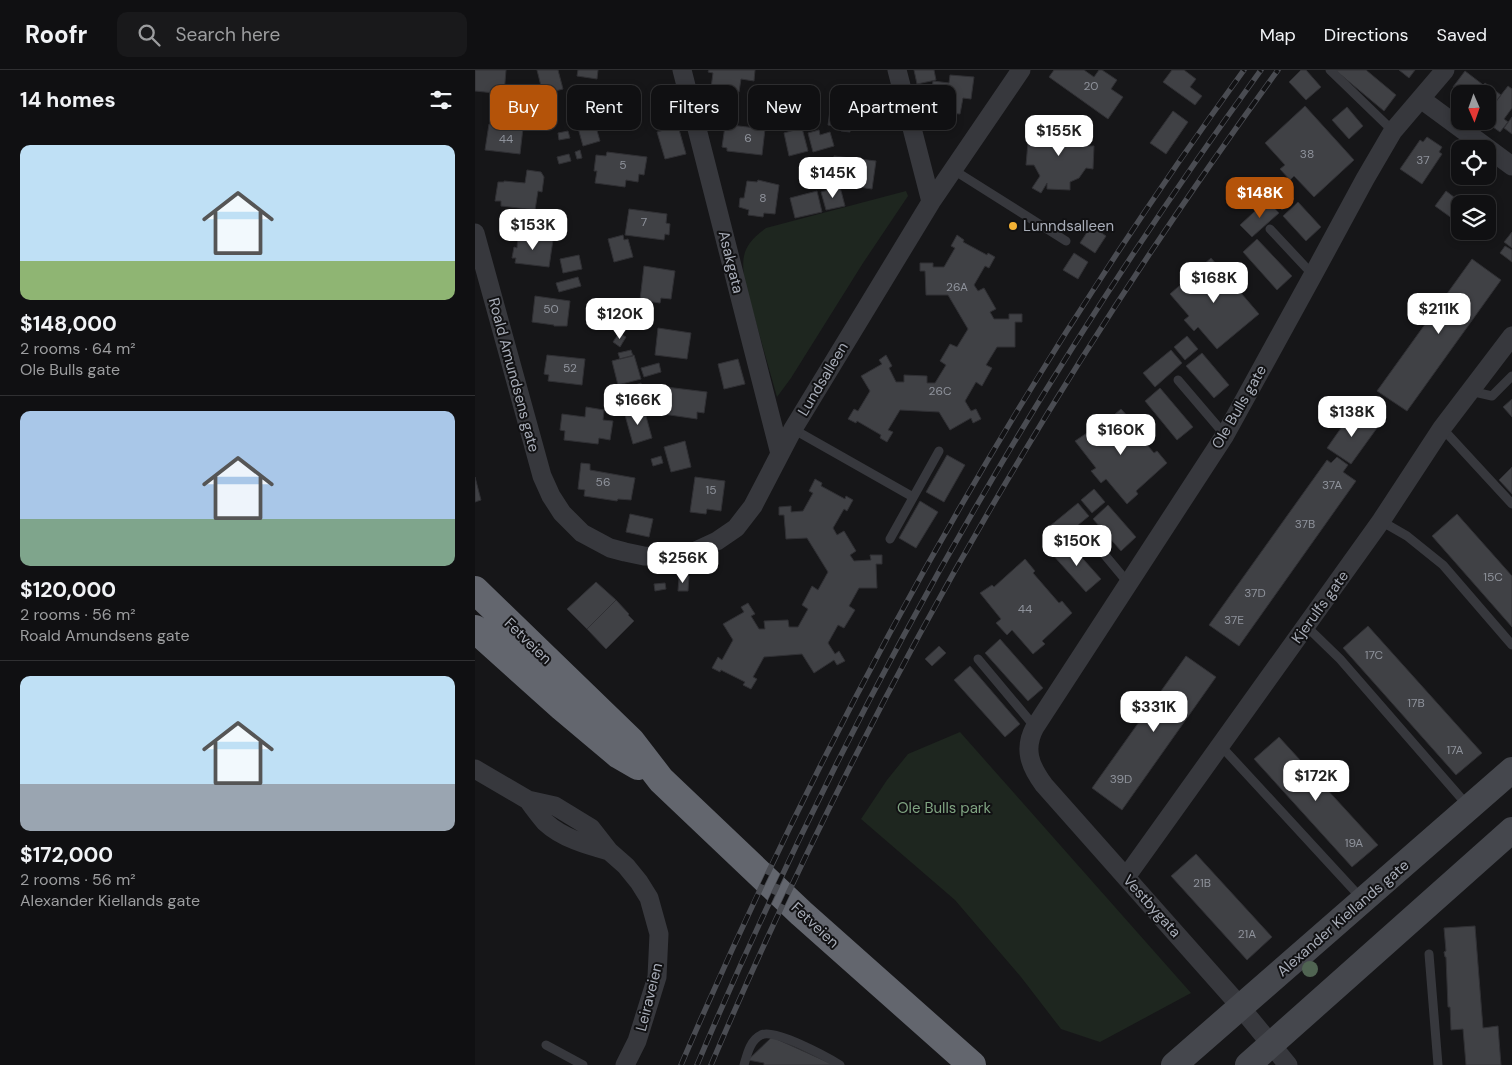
<!DOCTYPE html>
<html lang="en">
<head>
<meta charset="utf-8">
<style>
  body { margin:0; font-family:"DM Sans",sans-serif; background:#19191b; color:#f1f3f6; height:100vh; display:flex; flex-direction:column; font-size:19px; white-space:nowrap }
  * { box-sizing:border-box; margin:0 }
  p { font-size:16px; color:#9c9d9f }
  .icon { flex:none; width:28px; height:28px; fill:none; stroke:currentColor; stroke-width:2; stroke-linecap:round; stroke-linejoin:round }
  .map { position:relative; flex:1; overflow:hidden }
  .drawer { display:flex; flex-direction:column; background:#101012; width:475px }
  .drawer>* { flex:none }
  .top-card { position:absolute; left:15px; top:15px; width:475px; height:45px; display:flex; gap:10px }
  .needle { width:32px; rotate:178deg }
  .buttons { position:absolute; left:976px; top:15px; display:grid; gap:10px }
  .buttons a { display:grid; place-items:center; width:45px; height:45px; border-radius:10px; background:#101012; box-shadow:0 2px 8px #0003,0 0 0 1px #303032; font-size:25px }
  .price { position:absolute; translate:-50% -42px; padding:0 11px; border-radius:10px; background:#fff; color:#222; font-size:16px; line-height:32px; filter:drop-shadow(0 1px 2px #0008) }
  .price::after { content:''; position:absolute; left:50%; top:30px; width:15px; height:11px; margin-left:-8px; background:inherit; clip-path:polygon(0 0,100% 0,50% 100%) }
  .price.active { background:#b45309; color:#fff }
  ul { padding:0; list-style:none }
  li { display:grid; align-content:center; gap:10px; height:265px; padding:0 20px }
  li+li { border-top:1px solid #303032 }
  li span { display:grid; place-items:center; height:155px; border-radius:10px; color:#555 }
  li>.icon { margin-inline-start:auto }
  span .icon { width:90px; height:90px; fill:#fffc; stroke-width:1 }
  li b { font-size:21px }
  h2 { display:flex; justify-content:space-between; align-items:center; height:60px; padding:0 20px; font-size:21px }
  .pill { padding:0 18px; border-radius:10px; background:#101012; box-shadow:0 2px 8px #0003,0 0 0 1px #303032; font-size:18px; line-height:45px }
  .pill.active { background:#b45309; color:#fff }
  header { display:flex; align-items:center; gap:30px; box-sizing:border-box; height:70px; padding:0 25px; background:#101012; border-bottom:1px solid #303032 }
  header strong { font-size:24px }
  nav { display:flex; gap:28px; margin-inline-start:auto; font-size:18px }
  .search { width:350px; height:45px; background:#19191b; display:flex; align-items:center; gap:12px; box-sizing:border-box; padding:0 18px; border-radius:10px; color:#9c9d9f; font-size:19px }
  main { display:flex; flex:1; min-height:0 }
  .map>svg:first-child { display:block }
</style>
</head>
<body>
<header>
<strong>Roofr</strong>
<div class="search"><svg class="icon" aria-label="search" viewBox="0 0 24 24"><circle cx="10" cy="10" r="6"/><path d="M15 15l6 6"/></svg>Search here</div>
<nav><a>Map</a><a>Directions</a><a>Saved</a></nav>
</header>
<main>
<section class="drawer">
<h2>14 homes<svg class="icon" aria-label="filters" viewBox="0 0 24 24"><path d="M4 7h16M4 17h16"/><circle cx="9" cy="7" r="2"/><circle cx="15" cy="17" r="2"/></svg></h2>
<ul>
<li><span style="background:linear-gradient(#bfe0f5 75%,#8fb573 0)"><svg class="icon" aria-label="home" viewBox="0 0 24 24"><path d="M3 11l9-7 9 7M6 9v11h12V9"/></svg></span><div><b>$148,000</b><p>2 rooms · 64 m²</p><p>Ole Bulls gate</p></div></li>
<li><span style="background:linear-gradient(#a9c7e8 70%,#7fa58c 0)"><svg class="icon" aria-label="home" viewBox="0 0 24 24"><path d="M3 11l9-7 9 7M6 9v11h12V9"/></svg></span><div><b>$120,000</b><p>2 rooms · 56 m²</p><p>Roald Amundsens gate</p></div></li>
<li><span style="background:linear-gradient(#bfe0f5 70%,#9aa5b1 0)"><svg class="icon" aria-label="home" viewBox="0 0 24 24"><path d="M3 11l9-7 9 7M6 9v11h12V9"/></svg></span><div><b>$172,000</b><p>2 rooms · 56 m²</p><p>Alexander Kiellands gate</p></div></li>
</ul>
</section>
<div class="map">
<svg width="1037" height="995" viewBox="0 0 1037 995">
  <rect width="100%" height="100%" fill="#161618"/>
  <path fill="#1e261f" d="M431,121L433,126L388,193L316,308L302,327L270,214C266,186 267,176 291,158Z
    M485,662L716,923L625,972L586,959L546,907L480,830L386,749L412,710L433,684Z"/>
  <path fill="#404145" stroke="#303034" d="M0,0H31L29,24L0,21Z
    M62,0H83L88,19L68,24Z
    M103,0H123L122,9L102,6Z
    M234,0H280L279,11L266,9L264,22L259,21L258,28L240,26L241,18H236L238,3L233,2Z
    M439,0H459L461,10L442,14Z
    M579,0H609L619,7L624,0H627L642,10L636,19L648,27L633,49L574,7Z
    M697,0H709L721,9L715,17L727,26L720,35L688,12Z
    M826,0H831L846,17L831,30L814,12Z
    M860,0H891L921,25L909,41Z
    M924,0H940L934,8Z
    M990,1L1007,14L999,24H988L978,17Z
    M475,5L499,7L496,29L488,28L485,44L472,43L471,48L453,46L458,11L474,13Z
    M1010,13L1026,25L1012,43V24H1002Z
    M1033,16L1037,19V38L1029,49L1033,52L1025,62L1011,52L1014,49L1012,43Z
    M125,22L155,26L151,55L138,54L137,58L126,56V52L110,50L112,31L123,33Z
    M357,26L385,31L381,59H375V62L366,61L367,57L353,55Z
    M830,36L879,90L839,127L819,106L815,110L805,99L810,95L790,73Z
    M872,37L888,56L874,69L857,50Z
    M698,41L713,52L691,84L675,73Z
    M1037,47V64L1029,58Z
    M576,51L599,53L598,60L607,67L612,76H619L618,99L611,98L604,108L595,112V120L572,119V113L566,123L557,118L565,106L559,95H551L553,72L560,73L565,65L577,59Z
    M14,54L48,58L45,84L10,80Z
    M117,54L118,58L121,57L125,71L108,76L103,58Z
    M255,55L290,59L287,85L252,81V78L247,77L250,56H255Z
    M203,56L211,84L190,89L182,62Z
    M327,58L333,81L314,86L309,63Z
    M344,60L345,65L355,62L359,76L338,82L333,63Z
    M93,61L95,68L84,70L83,63Z
    M952,67L967,77L964,82L967,84L947,114L925,99L945,70L948,72Z
    M105,80L107,88L102,89L100,82Z
    M132,82L172,87L169,105L164,104L163,112L151,110L150,117L120,113L122,101H119L121,85L131,86Z
    M94,84L96,91L84,94L82,87Z
    M359,86L401,91L397,119L363,114V108H357Z
    M52,100L66,102L69,107L67,122L63,121L60,140L26,136V131H20L23,112H29V111L50,113Z
    M283,110L304,115L300,144L289,143L288,147L273,145L274,140L264,137L265,128H269L272,111L282,112Z
    M808,116L819,129L807,140L795,128Z
    M365,117L370,136L351,140L346,122Z
    M342,121L347,142L320,148L315,128Z
    M971,121L988,134H985V154L960,136Z
    M792,130L804,143L777,167L765,155Z
    M823,132L846,157L831,171L808,146Z
    M154,139L192,144L191,153L195,154L194,165L190,164L189,170L150,165Z
    M616,156L631,166L620,183L605,173Z
    M1037,162V178L1029,172Z
    M148,165L149,170L153,169L158,187L139,192L133,169Z
    M482,165L489,170L488,172L512,185L513,183L520,187L514,198L510,196L499,215L503,221L509,218L521,239L515,242L519,249H534V244H547V252H540V277H522L511,295L517,298L507,316L501,312L490,331L496,341L501,339L506,349L498,353L496,348L475,360L464,342L425,340L413,360L418,362L412,372L405,368L406,365L382,351L381,353L373,349L379,339L383,341L395,321L386,306L407,294L404,290L411,285L417,296L414,298L421,312H429V305L452,306V313H460L471,295L465,291L475,274L482,277L493,259L473,225H451L450,201H445V193H458V197H469L480,178L476,176Z
    M43,166L78,170L74,197L40,193L41,188H37L39,177L42,178Z
    M782,169L817,206L802,220L768,182Z
    M1030,176L1037,180V192L1025,183Z
    M599,183L613,192L603,209L588,200Z
    M104,185L107,199L88,203L85,189Z
    M736,188L784,244L742,279L723,257L719,261L709,250L714,246L695,224Z
    M997,189L1026,210L932,341L902,321Z
    M169,196L200,201L196,229L186,228L185,233L165,230Z
    M103,207L106,216L84,222L81,213Z
    M60,226L95,231L92,256H79V255L57,252Z
    M145,230L150,251L127,257L122,236Z
    M168,232L171,246L153,250L150,237Z
    M183,258L216,263L212,289L180,285Z
    M144,263L151,267L145,277L138,272Z
    M712,266L723,279L710,290L699,277Z
    M156,280L158,286L145,289L143,283Z
    M696,280L707,293L680,317L668,303Z
    M727,283L754,315L739,328L711,296Z
    M72,285L110,289L107,315L73,311L74,305L69,304Z
    M159,285L166,309L143,315L137,291Z
    M263,289L270,314L249,319L243,294Z
    M184,293L186,302L169,307L166,298Z
    M166,313L168,320L159,322L157,316Z
    M191,317L232,322L229,343L222,342V349L188,344Z
    M685,318L718,357L702,370L670,331Z
    M1037,329V347L1028,337Z
    M111,337L129,340L128,350L138,351L135,370L124,368L123,374L89,370L90,361L85,360L87,344L110,347Z
    M169,339L177,368L158,374L150,345Z
    M646,339L656,350L653,353L679,383L682,381L692,393L661,421L663,424L652,434L631,409L626,413L616,401L621,398L600,371L612,363L614,366Z
    M878,341L902,358L876,394L852,378Z
    M210,371L216,397L196,402L189,377Z
    M472,385L490,395L469,432L451,422Z
    M186,386L188,393L178,396L176,389Z
    M862,387L873,395L868,402L881,411L764,576L734,555L852,390L856,393Z
    M106,393L115,394V400L160,408L156,430L143,429L142,431L109,426L110,420L103,419Z
    M1037,397V424L1024,410Z
    M0,407L6,430L0,432Z
    M220,407L250,411L246,441L232,439L231,444L215,442Z
    M340,409L347,413L346,416L370,429L371,426L378,430L372,441L369,439L358,458L362,465L369,461L381,481L375,485L379,491L396,490L395,485H407V494H401L402,518H384L374,536L380,540L369,558L363,555L353,573L360,584L364,581L370,591L362,595L359,590L339,603L327,584L289,587L278,607L282,609L276,619L268,615L270,612L246,600L245,602L237,598L243,587L247,590L258,570L248,554L269,542L266,537L273,533L280,544L276,546L284,559H290L289,551L313,550L314,557H323L333,539L327,535L337,516L343,520L353,502L332,468L311,469L309,445H304V437L316,436V442L328,441L338,423L334,421Z
    M619,419L630,432L617,443L606,430Z
    M445,431L463,442L441,478L424,468Z
    M603,433L614,446L586,469L575,456Z
    M633,435L661,467L646,481L618,449Z
    M155,444L178,449L174,467L151,462Z
    M982,444L1037,506V557L957,466Z
    M592,471L626,509L611,522L577,484Z
    M550,489L560,501L558,503L584,533L587,531L597,543L567,571L570,574L558,584L537,560L532,565L521,553L526,549L505,523L517,515L519,517Z
    M204,506H214L213,521H203Z
    M121,512L141,530L112,559L92,539Z
    M190,513L191,519L180,521L179,514Z
    M141,530L154,544L153,545L159,551L131,579L112,559Z
    M893,556L1007,683L981,705L868,578Z
    M525,569L568,618L553,631L510,583Z
    M464,576L471,583L457,596L450,589Z
    M711,586L741,607L647,740L617,718Z
    M495,596L545,654L530,667L479,610Z
    M804,667L903,775L877,797L779,689Z
    M721,784L797,867L772,890L696,806Z
    M1000,856L1008,958L1023,956L1026,995H991L988,959L976,960L975,937H973L971,887H970L969,882L971,881L969,858Z
    M297,967L357,994L356,995H289V993L273,990Z"/>
  <g fill="none" stroke-linecap="round" stroke-linejoin="round">
    <path stroke="#37383d" stroke-width="9" d="M855,0L918,61
      M477,99L591,171
      M795,159L838,205
      M703,310L750,365
      M995,321L1017,326L1037,306
      M967,358L1037,434
      M318,359L438,427
      M906,451L932,466L968,495L1037,575
      M609,460L654,514
      M415,469L464,381
      M831,556L865,589L993,736
      M503,589L560,657
      M745,675L887,829
      M954,884L963,995
      M71,975L108,995
      M269,995C272,985 275,970 286,965C299,958 352,987 365,995"/>
    <path stroke="#37383d" stroke-width="19" d="M207,0L305,384
      M422,0L456,132
      M946,29L1037,96
      M0,163L67,406L76,426L87,443L107,463L135,478L150,482L169,486L192,487L214,484L242,471L261,458L278,436L318,359L456,132L546,0
      M0,699L53,730L80,736L116,758L134,781L151,796L164,812L174,828L184,864L182,907L162,971L150,995
      M53,730C58,737 64,745 70,752C87,768 112,775 134,781
      M651,807L906,451L967,358L1037,266
      M813,995L758,928L569,715C555,696 548,679 560,657L750,365L838,205L890,109L918,61L970,0"/>
    <path stroke="#45474d" stroke-width="26" d="M699,995L1037,700
      M773,995L1037,760"/>
    <path stroke="#63666e" stroke-width="28" d="M0,520L156,671L186,710L326,843L497,995
      M0,559L87,637L144,685L163,696"/>
    <g stroke="#4a4c52" stroke-width="5.5">
      <path id="rail" d="M206,995C357,643 544,310 769,0
        M222,995C371,643 561,309 786,0
        M236,995C386,643 577,309 803,0"/>
    </g>
    <use href="#rail" stroke="#111113" stroke-width="4" stroke-dasharray="11" stroke-linecap="butt"/>
  </g>
  <circle fill="#506452" cx="835" cy="899" r="8"/>
  <circle fill="#f2b134" stroke="#111113" stroke-width="2" cx="538" cy="156" r="5"/>
  <g text-anchor="middle" dominant-baseline="central" stroke-width="4" stroke-linejoin="round" paint-order="stroke">
    <g font-size="12" fill="#8e929b">
      <text x="616" y="16">20</text>
      <text x="273" y="68">6</text>
      <text x="31" y="69">44</text>
      <text x="832" y="84">38</text>
      <text x="948" y="90">37</text>
      <text x="148" y="95">5</text>
      <text x="288" y="128">8</text>
      <text x="169" y="152">7</text>
      <text x="482" y="217">26A</text>
      <text x="76" y="239">50</text>
      <text x="95" y="298">52</text>
      <text x="465" y="321">26C</text>
      <text x="128" y="412">56</text>
      <text x="857" y="415">37A</text>
      <text x="236" y="420">15</text>
      <text x="830" y="454">37B</text>
      <text x="1018" y="507">15C</text>
      <text x="780" y="523">37D</text>
      <text x="550" y="539">44</text>
      <text x="759" y="550">37E</text>
      <text x="899" y="585">17C</text>
      <text x="941" y="633">17B</text>
      <text x="980" y="680">17A</text>
      <text x="646" y="709">39D</text>
      <text x="879" y="773">19A</text>
      <text x="727" y="813">21B</text>
      <text x="772" y="864">21A</text>
    </g>
    <g font-size="15" fill="#a8adb8" stroke="#111113" text-anchor="start">
      <text x="548" y="156">Lunndsalleen</text>
    </g>
    <g font-size="15" fill="#a8adb8" stroke="#111113">
      <text transform="translate(256 192) rotate(76)">Asakgata</text>
      <text transform="translate(39 305) rotate(75)">Roald Amundsens gate</text>
      <text transform="translate(348 309) rotate(-59)">Lundsalleen</text>
      <text transform="translate(764 337) rotate(-60)">Ole Bulls gate</text>
      <text transform="translate(845 537) rotate(-54)">Kjerulfs gate</text>
      <text transform="translate(53 571) rotate(44)">Fetveien</text>
      <text transform="translate(677 836) rotate(48)">Vestbygata</text>
      <text transform="translate(868 848) rotate(-41)">Alexander Kiellands gate</text>
      <text transform="translate(340 855) rotate(43)">Fetveien</text>
      <text transform="translate(174 927) rotate(-76)">Leiraveien</text>
    </g>
    <g font-size="15" fill="#7fa381" stroke="#111113">
      <text x="469" y="738">Ole Bulls park</text>
    </g>
  </g>
</svg>
<div class="buttons">
<a><svg class="needle" viewBox="-14 -14 28 28"><path d="M0-13l5 13h-10z" fill="#e53935"/><path d="M0 13l5-13h-10z" fill="#9c9d9f"/></svg></a>
<a><svg class="icon" aria-label="locate" viewBox="0 0 24 24"><circle cx="12" cy="12" r="6"/><path d="M12 2v4M12 18v4M2 12h4M18 12h4"/></svg></a>
<a><svg class="icon" aria-label="layers" viewBox="0 0 24 24"><path d="M12 4l9 5-9 5-9-5zM3 14l9 5 9-5"/></svg></a>
</div>
<b class="price" style="left:584px;top:87px">$155K</b>
<b class="price" style="left:358px;top:129px">$145K</b>
<b class="price active" style="left:785px;top:149px">$148K</b>
<b class="price" style="left:58px;top:181px">$153K</b>
<b class="price" style="left:739px;top:234px">$168K</b>
<b class="price" style="left:964px;top:265px">$211K</b>
<b class="price" style="left:145px;top:270px">$120K</b>
<b class="price" style="left:163px;top:356px">$166K</b>
<b class="price" style="left:877px;top:368px">$138K</b>
<b class="price" style="left:646px;top:386px">$160K</b>
<b class="price" style="left:602px;top:497px">$150K</b>
<b class="price" style="left:208px;top:514px">$256K</b>
<b class="price" style="left:679px;top:663px">$331K</b>
<b class="price" style="left:841px;top:732px">$172K</b>
<div class="top-card">
<a class="pill active">Buy</a>
<a class="pill">Rent</a>
<a class="pill">Filters</a>
<a class="pill">New</a>
<a class="pill">Apartment</a>
</div>
</div>
</main>
</body>
</html>
